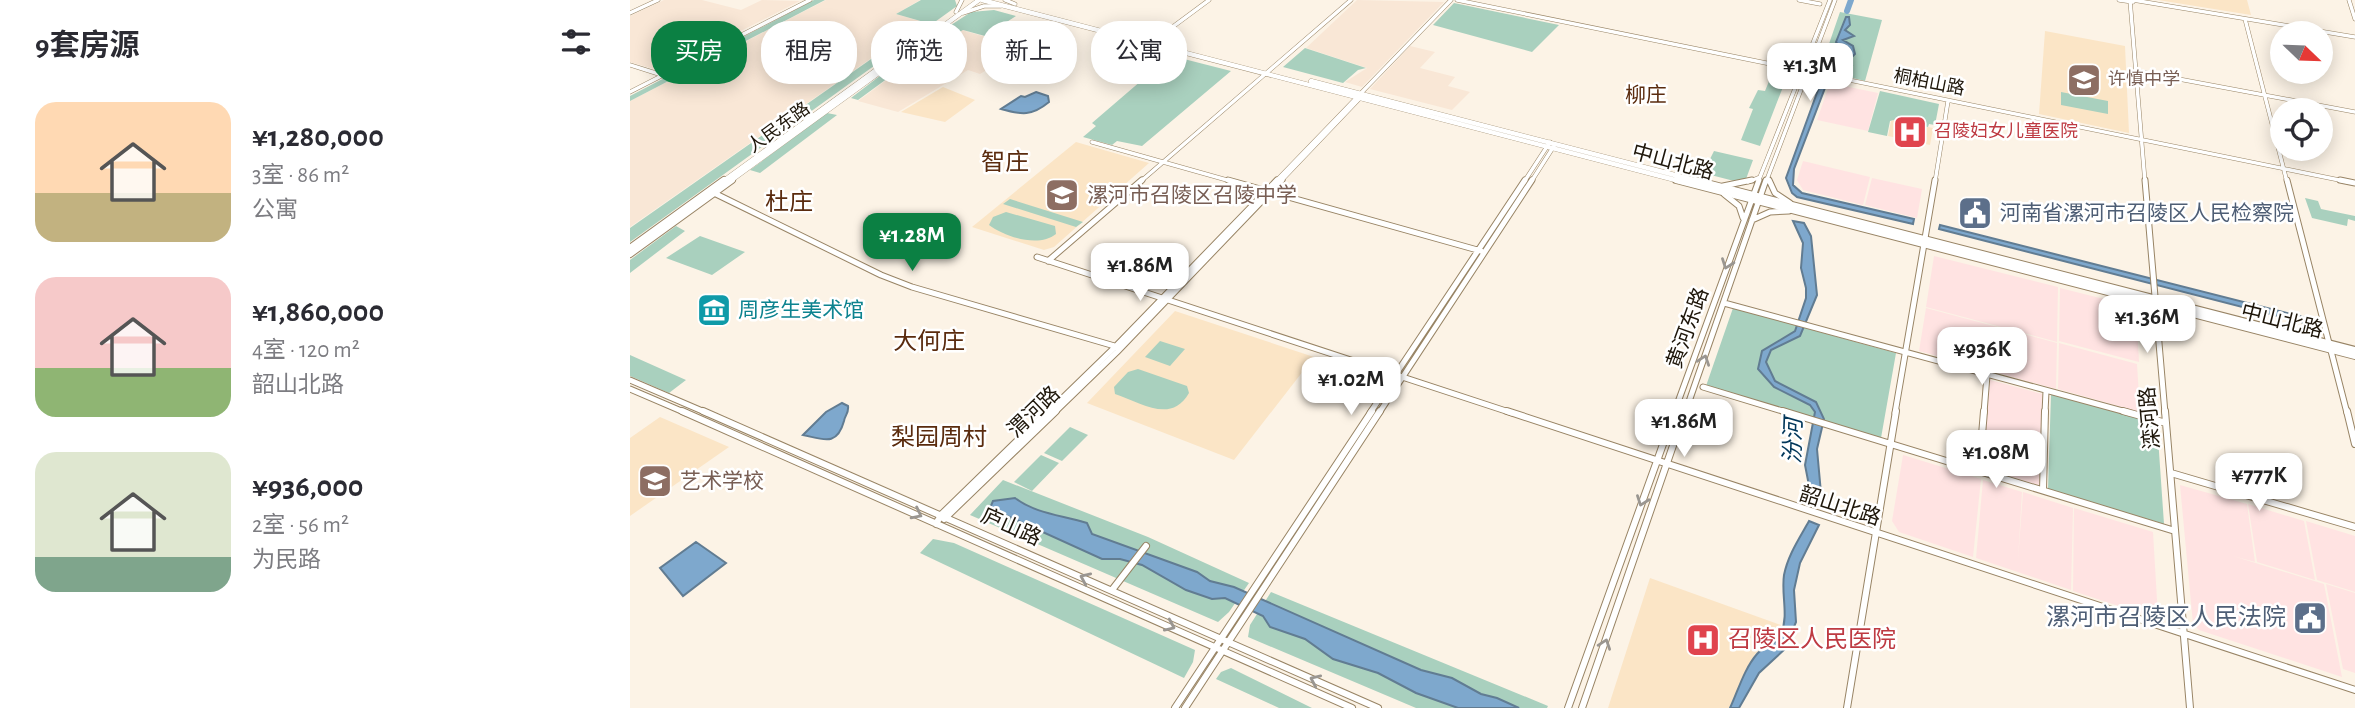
<!DOCTYPE html>
<html lang="zh">
<head>
<meta charset="utf-8">
<style>
  body { margin:0; font-family:"Alegreya Sans","Noto Sans SC",sans-serif; background:#f2f2f3; color:#2b2b33; height:100vh; display:flex; flex-direction:column; font-size:26px; white-space:nowrap }
  * { box-sizing:border-box; margin:0 }
  p { font-size:23px; color:#7c7c81 }
  .icon { flex:none; width:38px; height:38px; fill:none; stroke:currentColor; stroke-width:2; stroke-linecap:round; stroke-linejoin:round }
  .map { position:relative; flex:1; overflow:hidden }
  .panel { display:flex; flex-direction:column; background:#fff; width:630px }
  .panel>* { flex:none }
  .top-card { position:absolute; left:21px; top:21px; width:665px; height:63px; display:flex; gap:14px }
  .needle { width:46px; rotate:113deg }
  .fabs { position:absolute; left:1640px; top:21px; display:grid; gap:14px }
  .fabs a { display:grid; place-items:center; width:63px; height:63px; border-radius:50%; background:#fff; box-shadow:0 4px 18px #0003; font-size:35px }
  .price { position:absolute; translate:-50% -60px; padding:0 16px; border-radius:14px; background:#fff; color:#222; font-size:23px; line-height:46px; filter:drop-shadow(0 2px 4px #0008) }
  .price::after { content:''; position:absolute; left:50%; top:42px; width:21px; height:16px; margin-left:-10px; background:inherit; clip-path:polygon(0 0,100% 0,50% 100%) }
  .price.selected { background:#0b8043; color:#fff }
  ul { padding:0; list-style:none }
  li { display:flex; align-items:center; gap:21px; height:175px; padding:0 35px }
  li span { display:grid; place-items:center; flex:none; width:196px; height:140px; border-radius:21px; color:#555 }
  li>.icon { margin-inline-start:auto }
  span .icon { width:84px; height:84px; fill:#fffc; stroke-width:1 }
  li b { font-size:30px }
  h2 { display:flex; justify-content:space-between; align-items:center; height:84px; padding:0 35px; font-size:30px }
  .pill { padding:0 24px; border-radius:28px; background:#fff; box-shadow:0 4px 18px #0003; font-size:24px; line-height:63px }
  .pill.selected { background:#0b8043; color:#fff }
  main { display:flex; flex:1; min-height:0 }
  .map>svg:first-child { display:block }
</style>
</head>
<body>
<main>
<section class="panel">
<h2>9套房源<svg class="icon" aria-label="filters" viewBox="0 0 24 24"><path d="M4 7h16M4 17h16"/><circle cx="9" cy="7" r="2"/><circle cx="15" cy="17" r="2"/></svg></h2>
<ul>
<li><span style="background:linear-gradient(#ffd9b3 65%,#c2b280 0)"><svg class="icon" aria-label="home" viewBox="0 0 24 24"><path d="M3 11l9-7 9 7M6 9v11h12V9"/></svg></span><div><b>¥1,280,000</b><p>3室 · 86 m²</p><p>公寓</p></div></li>
<li><span style="background:linear-gradient(#f6c9c9 65%,#8fb573 0)"><svg class="icon" aria-label="home" viewBox="0 0 24 24"><path d="M3 11l9-7 9 7M6 9v11h12V9"/></svg></span><div><b>¥1,860,000</b><p>4室 · 120 m²</p><p>韶山北路</p></div></li>
<li><span style="background:linear-gradient(#dfe7d0 75%,#7fa58c 0)"><svg class="icon" aria-label="home" viewBox="0 0 24 24"><path d="M3 11l9-7 9 7M6 9v11h12V9"/></svg></span><div><b>¥936,000</b><p>2室 · 56 m²</p><p>为民路</p></div></li>
</ul>
</section>
<div class="map">
<svg width="1725" height="708" viewBox="0 0 1725 708">
  <rect width="100%" height="100%" fill="#fcf3e6"/>
  <path fill="#ffe3e2" d="M1200,83L1248,93L1238,131L1187,120Z
    M1173,161L1240,177L1233,205L1173,190L1167,180Z
    M1242,178L1292,189L1287,218L1235,205Z
    M1304,256L1428,287L1427,342L1296,307Z
    M1430,288L1506,307L1509,362L1429,341Z
    M1296,308L1427,343L1426,389L1354,369L1355,340L1352,368L1289,351Z
    M1429,343L1507,364L1510,412L1428,389Z
    M1360,380L1412,394L1409,485L1352,468Z
    M1273,455L1351,479L1343,557L1269,532L1262,521Z
    M1353,480L1392,492L1388,560L1393,492L1443,508L1441,590L1346,558Z
    M1550,485L1617,504L1625,562L1603,556L1694,584L1712,677L1569,630L1563,624Z
    M1618,504L1674,521L1685,580L1627,562Z
    M1444,508L1523,532L1528,617H1522L1443,591Z
    M1676,521L1725,536V592L1687,580Z
    M1696,584L1725,593V673L1713,669Z"/>
  <path fill="#f9e7d6" d="M34,0H72L111,10L132,0L170,1L38,68L27,70L0,62V16Z
    M196,0H290L266,14L293,22L0,227V101Z
    M727,0L814,2L732,87L715,82L737,68L676,48Z
    M332,30L393,48L350,74L338,70L268,112L228,101L277,65L269,62L295,43L305,45Z
    M780,46L805,52L790,68L825,77L818,86L840,92L822,110L740,89Z"/>
  <path fill="#fbe5c6" d="M1528,0H1617L1621,15Z
    M1415,31L1495,46L1499,133L1409,114Z
    M313,87L345,100L315,122L271,112Z
    M1264,120L1303,128L1300,145L1258,136L1261,121Z
    M446,142L519,163L424,247L414,250L342,227Z
    M545,311L684,357L604,460L457,403Z
    M30,417L99,447L0,516V438Z
    M1020,578L1151,625L1149,636L1125,654L1099,708H978Z"/>
  <path fill="#a9d0be" d="M184,0H195L0,101V96Z
    M291,0H325L327,6L0,242V228L294,22L266,14Z
    M824,3L929,25L902,52L803,25Z
    M364,10L386,16L355,36L333,30L305,45L295,42L341,12Z
    M1210,12L1252,20L1235,81L1190,70Z
    M675,48L736,68L728,70L713,83L653,67Z
    M550,58L601,71L512,146L487,141L482,145L453,137L466,126L462,123L533,62L542,65Z
    M268,62L277,64L228,100L221,98Z
    M1144,69L1158,74L1130,146L1111,140L1123,109L1119,108L1128,90L1135,91Z
    M1250,91L1309,104L1305,125L1299,124L1298,127L1264,120L1260,121L1257,136L1238,132Z
    M1431,92L1478,101V114L1431,105Z
    M197,113L207,115L130,173L120,170Z
    M1084,151L1123,160L1116,179L1108,182L1073,173Z
    M1675,198L1688,201L1691,209L1725,216V221L1718,219L1717,226L1682,218Z
    M380,199L453,222L446,227L373,204Z
    M376,212L425,226L426,234C409,248 375,237 359,225L363,217Z
    M46,226L55,231L0,273V260Z
    M70,236L115,252L82,275L36,258Z
    M1103,308L1266,353L1251,438L1076,386Z
    M530,341L555,349L540,366L515,357Z
    M0,355L56,380L39,393L0,376Z
    M508,369L557,386L559,393C541,424 512,403 485,394L484,387L498,372Z
    M1421,394L1527,423L1534,524L1418,489Z
    M440,427L458,435L432,461L414,453Z
    M411,455L429,463L402,491L384,482Z
    M373,480L518,537L619,583L599,612L588,622L340,515Z
    M303,539L324,543L565,650L563,662L554,678L290,553Z
    M641,592L918,706L917,708H786L618,637L620,625Z
    M601,668L609,672L682,708H649L586,679L591,672Z"/>
  <path fill="#7ea8cd" stroke="#617c92" stroke-width="2" d="M1216,17H1219L1220,25L1215,30L1224,36L1213,40L1223,46L1225,54L1219,60L1222,65L1214,70L1196,72L1200,61L1215,59L1217,56L1206,42Z
    M1192,79L1198,80L1164,169L1163,185L1172,193L1284,219L1283,224L1167,197L1162,193L1156,178Z
    M406,92L418,96L419,102C402,116 392,115 371,109L391,96L395,97Z
    M1163,221L1174,223L1181,236L1187,295L1170,336L1141,350L1136,362L1145,381L1186,402L1194,419L1187,449L1192,504L1182,501L1175,465L1185,412L1180,405L1144,387L1128,369L1132,351L1165,331L1176,298V288L1171,268L1173,243Z
    M1310,225L1681,319L1682,325L1309,229Z
    M212,403L218,406C219,413 215,415 214,421C207,447 193,439 173,435L196,412Z
    M385,498C406,514 432,515 457,523L462,534L567,572L580,581L604,587L791,670L822,678L851,694L867,698L889,708H828L786,693L748,673L703,659L675,639L640,627L633,616L595,598L582,599L556,590L512,565L490,559H472L360,508L363,501Z
    M1179,521L1189,525L1170,563L1164,590L1166,622L1155,649L1129,673L1109,708H1100C1108,691 1114,669 1127,654C1134,646 1146,646 1151,634C1159,615 1151,595 1154,575C1158,555 1169,539 1179,521Z
    M66,542L96,563L53,596L30,568Z"/>
  <g fill="none" stroke-linecap="round" stroke-linejoin="round">
    <path stroke="#7ea8cd" stroke-width="6" d="M1217,11L1221,0"/>
    <g stroke="#988465" stroke-width="4.5">
      <path id="secondary-far2" d="M375,0L385,4
        M827,0L1719,182
        M1169,0L1190,4
        M1489,0L1503,2
        M1500,0L1515,182
        M1503,0L1725,37
        M1719,0L1725,19
        M326,12L332,0
        M0,13L28,0
        M333,13L354,6H371
        M1615,19L1657,182
        M525,40L579,0
        M0,65L32,75
        M1506,71L1725,112
        M0,92L180,0
        M462,142L604,182
        M1138,179L1139,182
        M510,182L721,0
        M645,182L821,0
        M650,182L732,96
        M894,182L920,142
        M901,182L924,146
        M1118,182L1130,177
        M1128,182L1200,0
        M1136,182L1205,0
        M1305,182L1318,101"/>
    </g>
    <g stroke="#988465" stroke-width="7">
      <path id="secondary-far1" d="M598,180L851,251
        M1139,180L1145,193L1160,203
        M1515,180L1535,413
        M1657,180L1717,413
        M1710,180L1725,183
        M1093,186L1122,180
        M84,193L251,275L282,287L488,347
        M1094,194L1109,206L1113,218
        M1122,220L1140,212L1159,211
        M407,257L882,413
        M418,261L512,180
        M1094,303L1500,413
        M0,380L77,413
        M1073,387L1159,413
        M0,389L56,413
        M417,413L486,346L647,180
        M424,413L487,352L652,180
        M740,413L895,180
        M749,413L902,180
        M1044,413L1129,180
        M1055,413L1136,180
        M1265,413L1305,180
        M1354,413L1357,375
        M1415,413L1416,391"/>
    </g>
    <g stroke="#988465" stroke-width="8">
      <path id="secondary" d="M52,411L722,708
        M73,411L748,708
        M877,411L1725,690
        M1153,411L1545,531
        M1493,411L1536,423
        M1535,411L1560,708
        M1717,411L1725,444
        M1349,471L1354,411
        M1541,473L1725,527
        M1413,490L1415,411
        M314,519L426,411
        M306,524L311,515L418,411
        M482,590L516,546
        M545,708L742,411
        M555,708L750,411
        M938,708L1045,411
        M952,708L1055,411
        M1217,708L1266,411"/>
    </g>
    <g stroke="#988465" stroke-width="5">
      <path id="primary-far1" d="M352,0L1053,182
        M681,81L1072,182
        M92,182L253,65
        M99,182L349,0"/>
    </g>
    <g stroke="#988465" stroke-width="8">
      <path id="primary" d="M1046,180L1725,356
        M1065,180L1725,350
        M0,248L94,180
        M0,254L102,180"/>
    </g>
    <use href="#secondary-far2" stroke="#fff" stroke-width="3.5"/>
    <use href="#secondary-far1" stroke="#fff" stroke-width="5"/>
    <use href="#secondary" stroke="#fff" stroke-width="6"/>
    <use href="#primary-far1" stroke="#fff" stroke-width="4.5"/>
    <use href="#primary" stroke="#fff" stroke-width="6"/>
  </g>
  <defs><path id="oneway-chevron" d="M-2-3.5L2.5 0L-2 3.5" fill="none" stroke-width="1.6" stroke-linecap="round" stroke-linejoin="round" transform="scale(1.75)"/></defs>
  <g stroke="#9a9691">
    <use href="#oneway-chevron" transform="translate(1097 264) rotate(110)"/>
    <use href="#oneway-chevron" transform="translate(1074 360) rotate(-71)"/>
    <use href="#oneway-chevron" transform="translate(1012 501) rotate(110)"/>
    <use href="#oneway-chevron" transform="translate(287 514) rotate(27)"/>
    <use href="#oneway-chevron" transform="translate(455 578) rotate(-156)"/>
    <use href="#oneway-chevron" transform="translate(540 626) rotate(24)"/>
    <use href="#oneway-chevron" transform="translate(975 644) rotate(-71)"/>
    <use href="#oneway-chevron" transform="translate(685 680) rotate(-156)"/>
  </g>
  <defs>
    <g id="school-square" transform="scale(1.75)"><rect x="-9" y="-9" width="18" height="18" rx="4" fill="#8d6e63" stroke="#fff"/><path d="M0-5L7-2L0 1L-7-2ZM-4 1L0 2.5L4 1V4Q0 6-4 4Z" fill="#fff"/></g>
    <g id="hospital-square" transform="scale(1.75)"><rect x="-9" y="-9" width="18" height="18" rx="4" fill="#e0444e" stroke="#fff"/><path d="M-5-5h3v3.5h4V-5h3V5h-3V1.5h-4V5h-3Z" fill="#fff"/></g>
    <g id="civic-square" transform="scale(1.75)"><rect x="-9" y="-9" width="18" height="18" rx="4" fill="#5c6f8a" stroke="#fff"/><path d="M-.6-6.5H3V-4.5H.6V-3L4-1V1h2V6H-6V1h2V-1L-.6-3ZM-1.2 2.5V6h2.4V2.5Z" fill="#fff"/></g>
    <g id="museum-square" transform="scale(1.75)"><rect x="-9" y="-9" width="18" height="18" rx="4" fill="#0f9aa8" stroke="#fff"/><path d="M0-6L6-3V-2H-6V-3ZM-5-1h2V3h-2ZM-1-1h2V3h-2ZM3-1h2V3H3ZM-6 4H6V6H-6Z" fill="#fff"/></g>
  </defs>
  <g fill-rule="evenodd">
    <use href="#school-square" x="1454" y="80"/>
    <use href="#hospital-square" x="1280" y="132"/>
    <use href="#school-square" x="432" y="195"/>
    <use href="#civic-square" x="1345" y="213"/>
    <use href="#museum-square" x="84" y="310"/>
    <use href="#school-square" x="25" y="481"/>
    <use href="#civic-square" x="1680" y="618"/>
    <use href="#hospital-square" x="1073" y="640"/>
  </g>
  <g text-anchor="middle" dominant-baseline="central" stroke-width="5" stroke-linejoin="round" paint-order="stroke">
    <g font-size="18" fill="#785e54" stroke="#fff" text-anchor="start">
      <text x="1478" y="80">许慎中学</text>
    </g>
    <g font-size="18" fill="#1e160a" stroke="#fff">
      <text transform="translate(1299 83) rotate(11)">桐柏山路</text>
      <text transform="translate(149 128) rotate(-36)">人民东路</text>
    </g>
    <g font-size="18" fill="#be3a42" stroke="#fff" text-anchor="start">
      <text x="1304" y="132">召陵妇女儿童医院</text>
    </g>
    <g font-size="21" fill="#5a2b0e" stroke="#fff">
      <text x="1016" y="95">柳庄</text>
    </g>
    <g font-size="21" fill="#1e160a" stroke="#fff">
      <text transform="translate(1043 162) rotate(15)">中山北路</text>
      <text transform="translate(1652 321) rotate(14)">中山北路</text>
      <text transform="translate(1058 328) rotate(-70)">黄河东路</text>
      <text transform="translate(404 412) rotate(-44)">渭河路</text>
      <text transform="translate(1520 418) rotate(-95)">滦河路</text>
      <text transform="translate(1210 506) rotate(18)">韶山北路</text>
      <text transform="translate(381 527) rotate(24)">庐山路</text>
    </g>
    <g font-size="21" fill="#785e54" stroke="#fff" text-anchor="start">
      <text x="457" y="195">漯河市召陵区召陵中学</text>
      <text x="50" y="481">艺术学校</text>
    </g>
    <g font-size="21" fill="#4e5e75" stroke="#fff" text-anchor="start">
      <text x="1370" y="213">河南省漯河市召陵区人民检察院</text>
    </g>
    <g font-size="21" fill="#0d838f" stroke="#fff" text-anchor="start">
      <text x="108" y="310">周彦生美术馆</text>
    </g>
    <g font-size="23" font-style="italic" fill="#02375a" stroke="#fff">
      <text transform="translate(1164 441) rotate(-88)">汾河</text>
    </g>
    <g font-size="24" fill="#5a2b0e" stroke="#fff">
      <text x="375" y="163">智庄</text>
      <text x="159" y="203">杜庄</text>
      <text x="299" y="342">大何庄</text>
      <text x="309" y="438">梨园周村</text>
    </g>
    <g font-size="24" fill="#4e5e75" stroke="#fff" text-anchor="end">
      <text x="1656" y="618">漯河市召陵区人民法院</text>
    </g>
    <g font-size="24" fill="#be3a42" stroke="#fff" text-anchor="start">
      <text x="1098" y="640">召陵区人民医院</text>
    </g>
  </g>
</svg>
<div class="fabs">
<a><svg class="needle" viewBox="-14 -14 28 28"><path d="M0-13l5 13h-10z" fill="#e53935"/><path d="M0 13l5-13h-10z" fill="#7c7c81"/></svg></a>
<a><svg class="icon" aria-label="locate" viewBox="0 0 24 24"><circle cx="12" cy="12" r="6"/><path d="M12 2v4M12 18v4M2 12h4M18 12h4"/></svg></a>
</div>
<b class="price" style="left:1180px;top:103px">¥1.3M</b>
<b class="price selected" style="left:282px;top:273px">¥1.28M</b>
<b class="price" style="left:510px;top:303px">¥1.86M</b>
<b class="price" style="left:1517px;top:355px">¥1.36M</b>
<b class="price" style="left:1352px;top:387px">¥936K</b>
<b class="price" style="left:721px;top:417px">¥1.02M</b>
<b class="price" style="left:1054px;top:459px">¥1.86M</b>
<b class="price" style="left:1366px;top:490px">¥1.08M</b>
<b class="price" style="left:1629px;top:513px">¥777K</b>
<div class="top-card">
<a class="pill selected">买房</a>
<a class="pill">租房</a>
<a class="pill">筛选</a>
<a class="pill">新上</a>
<a class="pill">公寓</a>
</div>
</div>
</main>
</body>
</html>
